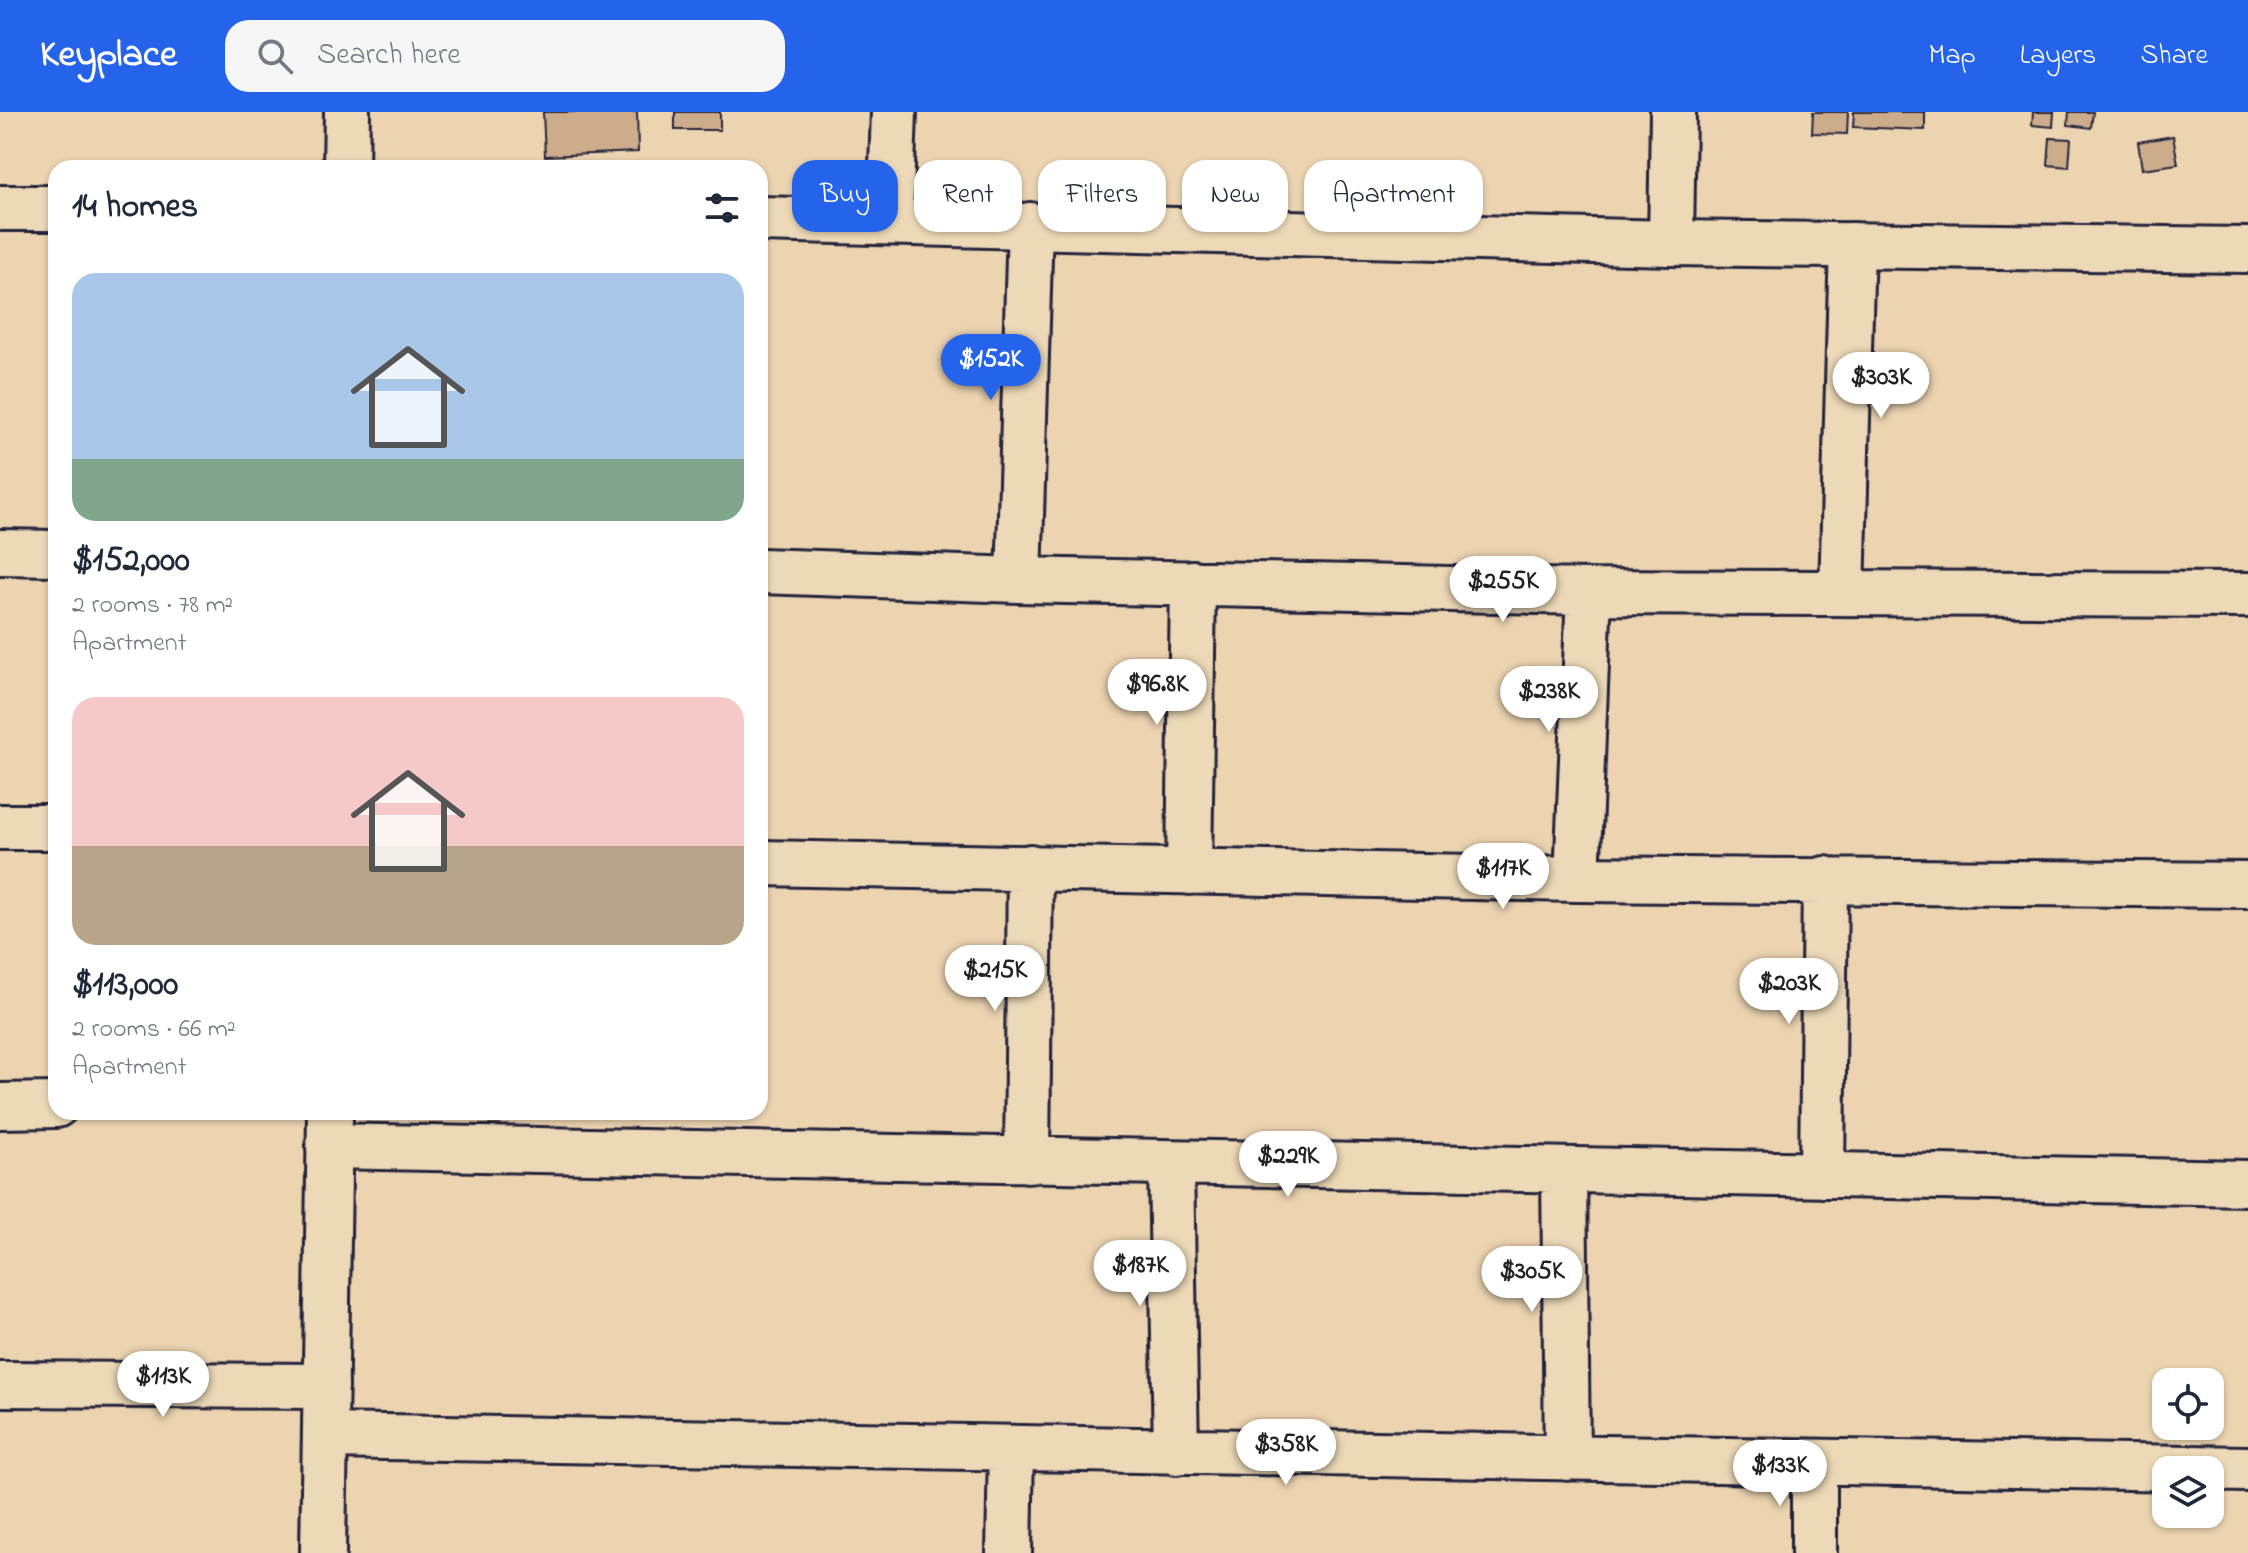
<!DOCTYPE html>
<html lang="en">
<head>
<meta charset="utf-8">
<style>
  body { margin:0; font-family:"Indie Flower",sans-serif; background:#f6f6f7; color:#1f2937; height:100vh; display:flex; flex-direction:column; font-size:30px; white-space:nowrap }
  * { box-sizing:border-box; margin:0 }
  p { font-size:26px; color:#747a83 }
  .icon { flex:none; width:44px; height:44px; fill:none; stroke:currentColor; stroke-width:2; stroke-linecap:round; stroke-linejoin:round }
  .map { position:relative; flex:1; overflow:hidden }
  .sheet { position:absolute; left:48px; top:48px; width:720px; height:960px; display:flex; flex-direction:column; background:#fff; border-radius:24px; box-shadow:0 2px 6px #0004 }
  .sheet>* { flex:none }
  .guide { position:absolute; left:792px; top:48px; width:760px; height:72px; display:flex; gap:16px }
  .tools { position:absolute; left:2152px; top:1256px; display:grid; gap:16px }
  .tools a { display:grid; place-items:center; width:72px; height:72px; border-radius:16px; background:#fff; box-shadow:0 2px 6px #0004; font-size:40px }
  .price { position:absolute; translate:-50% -68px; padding:0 18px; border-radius:28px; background:#fff; color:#222; font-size:26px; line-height:52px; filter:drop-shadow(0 2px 4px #0008) }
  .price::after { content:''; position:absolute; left:50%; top:48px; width:24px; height:18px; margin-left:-12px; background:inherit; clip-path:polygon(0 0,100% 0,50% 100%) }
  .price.active { background:#2563eb; color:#fff }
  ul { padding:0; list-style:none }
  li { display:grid; align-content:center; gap:16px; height:424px; padding:0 24px }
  li span { display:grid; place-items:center; height:248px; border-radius:24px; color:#555 }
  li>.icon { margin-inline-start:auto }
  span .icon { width:144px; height:144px; fill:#fffc; stroke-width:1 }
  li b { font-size:34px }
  h2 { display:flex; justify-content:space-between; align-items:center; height:96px; padding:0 24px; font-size:34px }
  .chip { padding:0 28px; border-radius:24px; background:#fff; box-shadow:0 2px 6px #0004; font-size:28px; line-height:72px }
  .chip.active { background:#2563eb; color:#fff }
  header { display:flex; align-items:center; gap:48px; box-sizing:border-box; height:112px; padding:0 40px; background:#2563eb; color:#fff }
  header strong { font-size:38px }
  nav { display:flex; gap:44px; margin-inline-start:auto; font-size:28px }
  .search { width:560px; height:72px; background:#f6f6f7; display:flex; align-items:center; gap:20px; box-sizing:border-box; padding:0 28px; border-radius:24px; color:#747a83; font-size:30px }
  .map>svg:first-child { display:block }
</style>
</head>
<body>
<header>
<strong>Keyplace</strong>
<div class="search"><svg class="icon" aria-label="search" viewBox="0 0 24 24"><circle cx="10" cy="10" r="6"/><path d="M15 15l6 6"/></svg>Search here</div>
<nav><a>Map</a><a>Layers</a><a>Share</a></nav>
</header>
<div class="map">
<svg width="2248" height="1441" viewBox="0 0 2248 1441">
  <rect width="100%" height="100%" fill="#ecd4b1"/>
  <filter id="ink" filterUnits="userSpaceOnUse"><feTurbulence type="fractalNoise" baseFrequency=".0125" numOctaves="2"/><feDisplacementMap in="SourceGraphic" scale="16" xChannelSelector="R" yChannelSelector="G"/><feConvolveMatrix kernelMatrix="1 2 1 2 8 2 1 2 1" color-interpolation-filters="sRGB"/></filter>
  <g filter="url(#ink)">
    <path fill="#cdac8c" stroke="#22223b" stroke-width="2" d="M543,0H637L638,40L545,44Z
      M675,0H720V18H675Z
      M1813,0H1848L1847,22L1812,21Z
      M1854,0H1925V18L1853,15Z
      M2033,0H2054L2053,15L2032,13Z
      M2069,0H2093L2091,16L2068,13Z
      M2173,24L2178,52L2142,57L2138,30Z
      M2050,26L2071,27L2069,55L2048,53Z"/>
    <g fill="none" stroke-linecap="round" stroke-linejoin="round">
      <g stroke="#22223b" stroke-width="50">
        <path id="street" d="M890,109L894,0
          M1671,131L1673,0
          M0,440L56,441
          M760,459L1019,468L1589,480L2248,483
          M1019,468L1030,113
          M1842,480L1852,133
          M0,715H56
          M760,751L1577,767L2248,773
          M1189,760L1193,471
          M1577,767L1589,480
          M0,994L56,993
          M329,1034L2248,1071
          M1027,1048L1030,755
          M1171,1051L1176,1340
          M1564,1058L1567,1346
          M1822,1063L1825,767
          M0,1272L326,1274
          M325,1324L2248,1357
          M1814,1351V1441
          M1009,1441L1011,1336"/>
      </g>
      <g stroke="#22223b" stroke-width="50">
        <path id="secondary" d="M346,56L347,0
          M0,96H56
          M760,107L1671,131L2248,138
          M323,1441L330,1000"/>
      </g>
      <use href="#street" stroke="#edd9b7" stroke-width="44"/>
      <use href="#secondary" stroke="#edd9b7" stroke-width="44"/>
    </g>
  </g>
</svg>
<div class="tools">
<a><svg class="icon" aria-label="locate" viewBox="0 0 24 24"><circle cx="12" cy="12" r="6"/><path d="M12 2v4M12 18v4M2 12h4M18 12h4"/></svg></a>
<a><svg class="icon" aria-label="layers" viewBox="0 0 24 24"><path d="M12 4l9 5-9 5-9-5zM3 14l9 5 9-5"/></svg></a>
</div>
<b class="price active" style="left:991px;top:290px">$152K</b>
<b class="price" style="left:1881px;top:308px">$303K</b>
<b class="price" style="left:1503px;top:512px">$255K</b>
<b class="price" style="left:1157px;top:615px">$96.8K</b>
<b class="price" style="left:1549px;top:622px">$238K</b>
<b class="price" style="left:1503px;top:799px">$117K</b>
<b class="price" style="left:995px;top:901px">$215K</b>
<b class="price" style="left:1789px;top:914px">$203K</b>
<b class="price" style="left:1288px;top:1087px">$229K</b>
<b class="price" style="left:1140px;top:1196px">$187K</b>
<b class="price" style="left:1532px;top:1202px">$305K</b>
<b class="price" style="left:163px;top:1307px">$113K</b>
<b class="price" style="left:1286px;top:1375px">$358K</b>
<b class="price" style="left:1780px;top:1396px">$133K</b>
<div class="guide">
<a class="chip active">Buy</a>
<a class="chip">Rent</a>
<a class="chip">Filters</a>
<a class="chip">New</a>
<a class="chip">Apartment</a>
</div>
<section class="sheet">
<h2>14 homes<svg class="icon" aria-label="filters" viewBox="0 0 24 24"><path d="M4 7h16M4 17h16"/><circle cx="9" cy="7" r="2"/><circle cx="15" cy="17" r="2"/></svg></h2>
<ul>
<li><span style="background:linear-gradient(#a9c7e8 75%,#7fa58c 0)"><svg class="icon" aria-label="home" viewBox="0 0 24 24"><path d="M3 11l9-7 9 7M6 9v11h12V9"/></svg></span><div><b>$152,000</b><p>2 rooms · 78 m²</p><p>Apartment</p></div></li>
<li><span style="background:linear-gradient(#f6c9c9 60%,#b9a48a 0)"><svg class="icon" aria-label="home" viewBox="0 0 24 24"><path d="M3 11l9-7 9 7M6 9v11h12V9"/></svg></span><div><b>$113,000</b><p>2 rooms · 66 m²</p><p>Apartment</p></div></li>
</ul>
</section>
</div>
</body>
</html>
